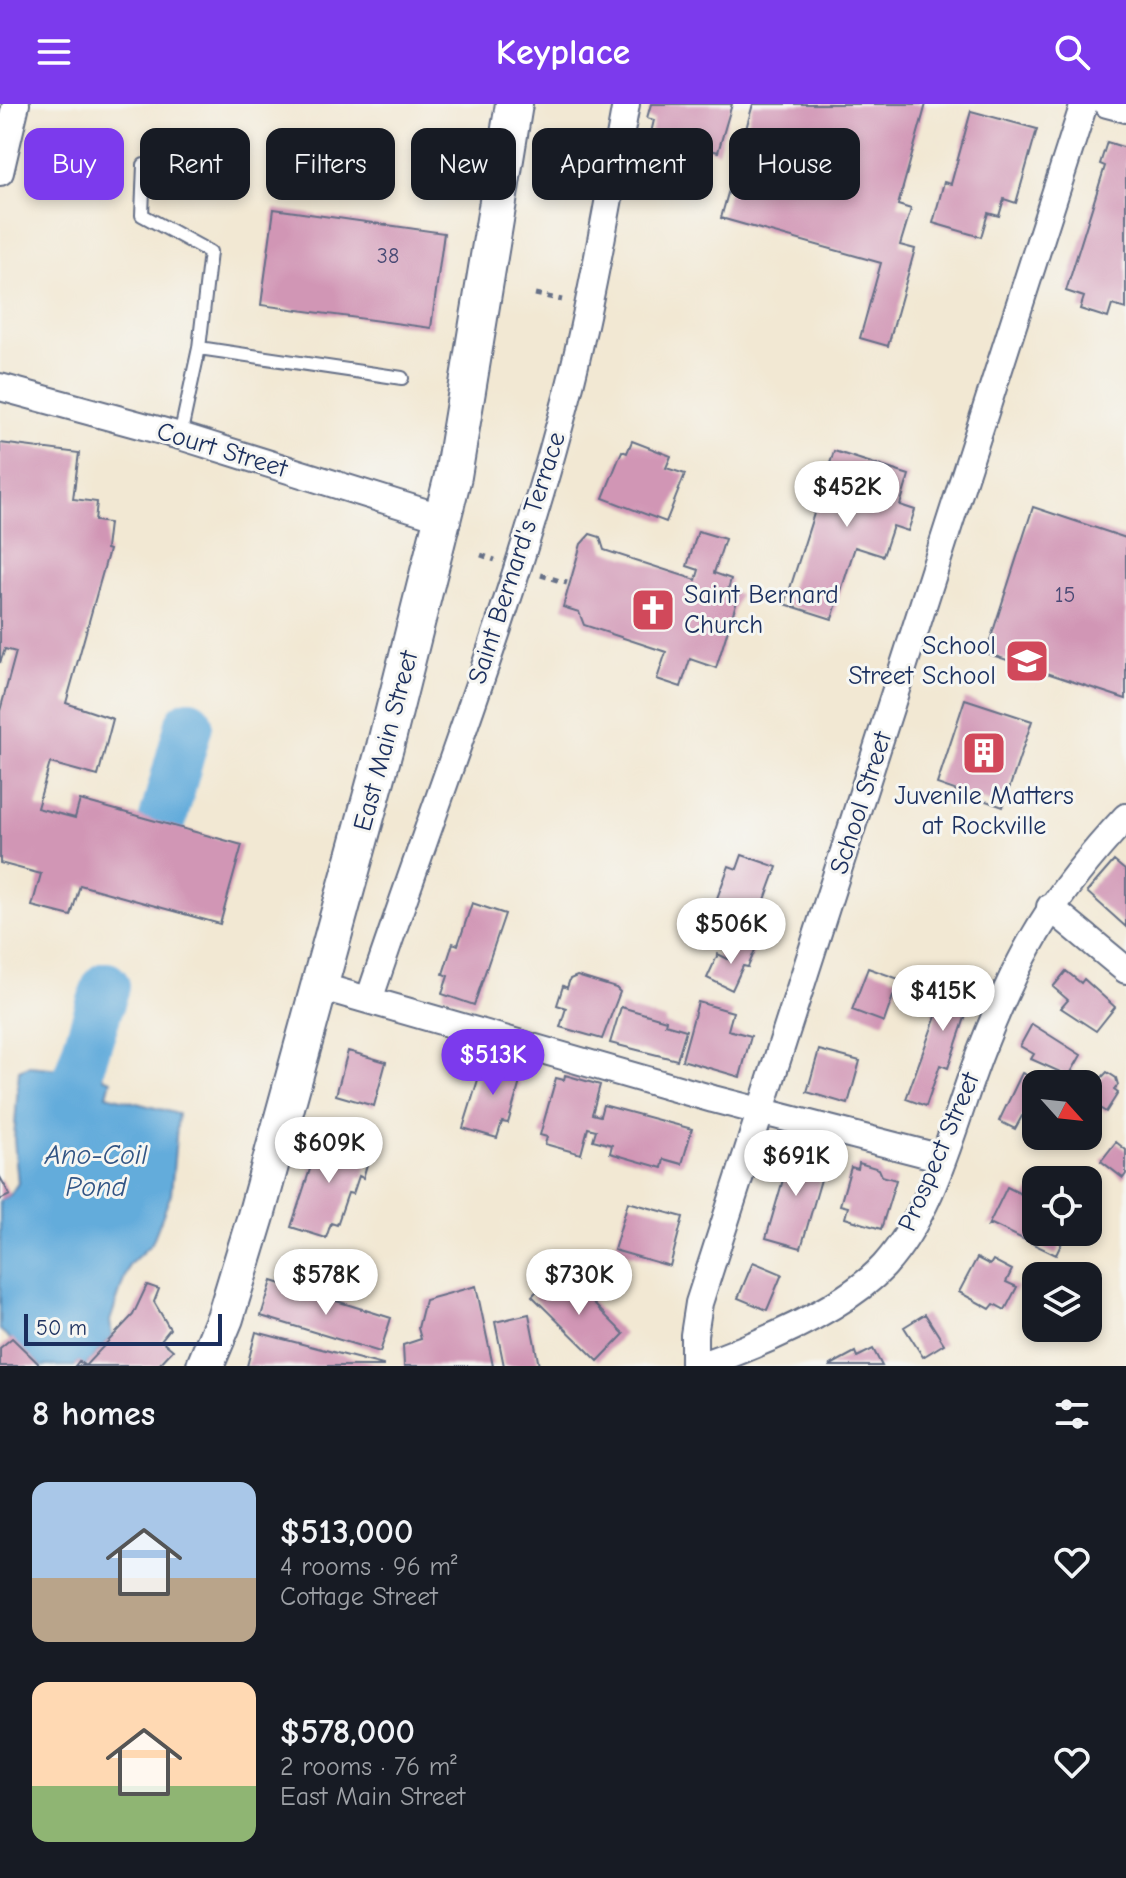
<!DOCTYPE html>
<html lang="en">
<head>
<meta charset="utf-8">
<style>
  body { margin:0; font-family:"Comic Neue",sans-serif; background:#242831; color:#f1f3f6; height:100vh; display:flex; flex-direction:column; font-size:30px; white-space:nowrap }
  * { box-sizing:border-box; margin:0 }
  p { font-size:26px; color:#9ea1a6 }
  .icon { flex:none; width:44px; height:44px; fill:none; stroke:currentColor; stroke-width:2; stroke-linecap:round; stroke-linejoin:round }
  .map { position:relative; height:1262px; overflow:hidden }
  .details { display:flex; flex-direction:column; background:#171b24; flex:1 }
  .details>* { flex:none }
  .hud { position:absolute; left:24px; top:24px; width:1078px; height:72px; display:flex; gap:16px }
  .needle { width:52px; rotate:117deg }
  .buttons { position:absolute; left:1022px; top:966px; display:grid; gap:16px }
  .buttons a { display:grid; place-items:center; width:80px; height:80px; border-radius:16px; background:#171b24; box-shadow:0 4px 12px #0003; font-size:40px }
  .scale { position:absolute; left:24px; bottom:20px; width:198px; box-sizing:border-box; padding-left:8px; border:4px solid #1b2f5e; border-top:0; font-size:22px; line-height:28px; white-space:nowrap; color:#1b2f5e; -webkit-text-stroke:6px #f6f6f2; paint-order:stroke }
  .price { position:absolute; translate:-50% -68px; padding:0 18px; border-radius:28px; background:#fff; color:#222; font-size:26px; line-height:52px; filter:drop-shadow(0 2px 4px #0008) }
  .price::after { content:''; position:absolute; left:50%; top:48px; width:24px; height:18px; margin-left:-12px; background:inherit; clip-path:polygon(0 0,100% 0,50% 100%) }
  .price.selected { background:#7c3aed; color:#fff }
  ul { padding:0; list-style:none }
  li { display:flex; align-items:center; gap:24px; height:200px; padding:0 32px }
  li span { display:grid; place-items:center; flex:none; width:224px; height:160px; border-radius:16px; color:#555 }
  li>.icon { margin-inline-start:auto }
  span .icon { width:96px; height:96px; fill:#fffc; stroke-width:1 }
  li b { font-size:34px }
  h2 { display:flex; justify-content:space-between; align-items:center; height:96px; padding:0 32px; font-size:34px }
  .tag { padding:0 28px; border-radius:16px; background:#171b24; box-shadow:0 4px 12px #0003; font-size:28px; line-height:72px }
  .tag.selected { background:#7c3aed; color:#fff }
  header { display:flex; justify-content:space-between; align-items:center; height:104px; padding:0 32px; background:#7c3aed; color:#fff; font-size:36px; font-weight:600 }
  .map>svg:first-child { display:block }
</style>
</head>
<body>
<header><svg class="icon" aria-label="menu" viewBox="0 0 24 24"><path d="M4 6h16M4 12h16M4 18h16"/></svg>Keyplace<svg class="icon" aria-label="search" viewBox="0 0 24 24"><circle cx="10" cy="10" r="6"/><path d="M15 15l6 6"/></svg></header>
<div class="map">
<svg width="1126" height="1262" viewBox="0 0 1126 1262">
  <rect width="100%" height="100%" fill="#f6f6f2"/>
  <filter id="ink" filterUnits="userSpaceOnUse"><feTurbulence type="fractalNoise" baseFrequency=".0125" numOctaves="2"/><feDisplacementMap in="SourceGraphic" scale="16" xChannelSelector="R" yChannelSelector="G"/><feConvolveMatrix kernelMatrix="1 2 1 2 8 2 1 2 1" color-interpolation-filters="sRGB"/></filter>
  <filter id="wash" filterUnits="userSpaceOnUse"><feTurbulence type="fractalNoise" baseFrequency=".006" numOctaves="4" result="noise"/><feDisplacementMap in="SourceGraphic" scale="32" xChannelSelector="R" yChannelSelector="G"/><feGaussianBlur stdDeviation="1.8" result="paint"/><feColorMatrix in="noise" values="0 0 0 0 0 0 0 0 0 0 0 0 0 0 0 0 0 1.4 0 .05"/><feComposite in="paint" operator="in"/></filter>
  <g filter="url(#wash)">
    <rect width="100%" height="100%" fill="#f2e8d3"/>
    <path fill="#63acdb" stroke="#3f6e9c" stroke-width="2" d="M29,962L103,969L102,973L111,976L107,991L178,1010L171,1090L152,1139L129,1161L110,1217L112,1233L85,1262L79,1258L75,1262H41L0,1226V1096L10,1091L18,1079L14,1036L19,966Z"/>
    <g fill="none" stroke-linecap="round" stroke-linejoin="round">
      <path stroke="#63acdb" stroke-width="48" d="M162,719L189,620
        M71,1031L69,999L106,882"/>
    </g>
    <g id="blocks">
      <path fill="#d196b5" d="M651,0H732L718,48L651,29L654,16L647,14Z
        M753,0H926L898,101L911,105L900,141L915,145L888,242L860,234L881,159L721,114Z
        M971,7L1037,25L1016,99L1004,95L999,112L988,109L981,133L933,119L944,78L951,80Z
        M1107,38L1126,44V205L1112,201L1108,214L1080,205L1084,193L1066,187L1105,62L1100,60Z
        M274,105L444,129L431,224L261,201Z
        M632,337L671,352L666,364L685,370L666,418L603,394L622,347L627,349Z
        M0,339L79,349L73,395L97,398L95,417L109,419L106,445L109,446L66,599L113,615L98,672L50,659L37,704L75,714L80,696L242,741L220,820L80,781L71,812L32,802L41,770L0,759V607L16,548L5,545L0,559Z
        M834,347L909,371L900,401L915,406L908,427L893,422L883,452L855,443L832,515L785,500Z
        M1033,403L1126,434V595L986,549Z
        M698,427L725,435L714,469L731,475L728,486L739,490L716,564L690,555L681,583L657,575L666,548L584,521L579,508L563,503L581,440L590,430L600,433L604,446L696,476L699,466L687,462Z
        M965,595L1032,617L1003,703L937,680Z
        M742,751L777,763L759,812L716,797L729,762L737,765Z
        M1114,757L1126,767V823L1087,788Z
        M472,799L505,810L474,901L442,890L448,872L443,870L453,839L458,841Z
        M737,838L755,846L748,863L743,862L732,886L707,874L718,850L730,856Z
        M868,864L899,875L884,918L852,906Z
        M948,864L978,875L948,964L940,961L926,1002L906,995L936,912L932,911Z
        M1066,867L1081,879L1084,875L1115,903L1096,927L1061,904L1068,896L1053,883Z
        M577,872L616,884L620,888L602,935L560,923L566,904L557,901L563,882L567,884L570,875Z
        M698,898L733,908L728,926L751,932L740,973L682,956Z
        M621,903L666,916L665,920L686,926L677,956L610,939Z
        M1032,920L1081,951L1069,972L1031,955L1034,950L1020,942Z
        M819,946L860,957L848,1000L807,988Z
        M348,947L386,958L374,1002L336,991Z
        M486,950L519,960L514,976L520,978L508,1019L502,1018L497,1034L463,1024Z
        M1107,968L1116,974L1118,981L1114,986L1118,989L1106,1008L1088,997V988Z
        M1022,969L1047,980H1036V1002L1028,1015L1022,1012L1015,1025L999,1017Z
        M565,971L600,981L592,1010L600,1012L603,1001L692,1025L682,1060L664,1055L662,1064L610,1049L612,1041L593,1036L596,1026L588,1024L581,1050L545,1040L547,1033L540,1031L556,974L564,976Z
        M336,1025L357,1031L352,1048L369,1054L363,1074L359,1072L353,1090L348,1089L337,1121L331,1119L326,1134L291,1123L316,1047L328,1051Z
        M1116,1038L1126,1046V1070L1123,1074L1101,1057Z
        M792,1045L827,1055L801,1144L766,1134Z
        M859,1059L879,1065L882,1072L896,1076L881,1125L845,1114L848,1103L840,1101L851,1063L858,1065Z
        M0,1073L10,1091L0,1096Z
        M1007,1083L1027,1093L1030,1087L1036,1089V1128H1067L1056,1151L992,1120L988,1122Z
        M628,1098L683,1113L670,1162L614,1146Z
        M977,1154L990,1161L993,1156L1012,1166L1006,1178L1017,1183L1005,1206L994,1200L990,1205L959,1188Z
        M753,1158L782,1170L767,1206L738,1194Z
        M551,1172L567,1188L574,1180L624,1230L598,1257L532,1192Z
        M272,1177L391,1214L380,1248L261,1212Z
        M147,1181L159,1185L154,1198L170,1225L161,1236L173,1246L158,1262H75L79,1257L85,1262L133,1211Z
        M476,1182L493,1262H404L403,1241L421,1235L418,1224L425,1196Z
        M529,1210L539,1262H504L495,1218Z
        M925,1210L944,1240L923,1253L904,1223Z
        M256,1228L383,1261V1262H247Z
        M12,1234L41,1262H0V1244Z
        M873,1245L882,1262H829L855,1248L857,1253Z"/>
    </g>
  </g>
  <g filter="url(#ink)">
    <use href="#blocks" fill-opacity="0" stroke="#667087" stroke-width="2"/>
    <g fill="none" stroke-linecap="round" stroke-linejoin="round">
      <g stroke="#667087" stroke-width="16">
        <path id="lane" d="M144,61L142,111L210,148L199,244L180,332
          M199,244L402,274"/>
      </g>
      <g stroke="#667087" stroke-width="30">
        <path id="street" d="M1107,0L1126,5
          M0,68L16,0
          M0,283L180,332L443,414
          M1050,803L1126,866
          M319,882L713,995L942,1054
          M369,896C432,707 506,520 558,327C588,219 606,110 626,0
          M694,1262V1231L699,1199L1084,0
          M699,1262C755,1242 843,1206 884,1162C936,1104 953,1018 981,947C1020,847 1052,792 1126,713"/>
      </g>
      <g stroke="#667087" stroke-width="40">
        <path id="secondary" d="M205,1262L225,1214L256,1112L385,643L453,372L514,0"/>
      </g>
      <path stroke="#667087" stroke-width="5" stroke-dasharray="6 6" stroke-linecap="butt" d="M563,52L592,56
        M535,190L562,196
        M481,451L495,456
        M541,471L567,479"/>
      <use href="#lane" stroke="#fff" stroke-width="12"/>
      <use href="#street" stroke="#fff" stroke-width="26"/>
      <use href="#secondary" stroke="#fff" stroke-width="36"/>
    </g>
  </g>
  <defs>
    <g id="church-square" transform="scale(2.3)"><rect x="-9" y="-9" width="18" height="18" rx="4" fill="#d1495b" stroke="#f6f6f2"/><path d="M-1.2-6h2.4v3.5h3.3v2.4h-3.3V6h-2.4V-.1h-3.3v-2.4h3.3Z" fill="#fff"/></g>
    <g id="school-square" transform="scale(2.3)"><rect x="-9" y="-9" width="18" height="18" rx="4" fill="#d1495b" stroke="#f6f6f2"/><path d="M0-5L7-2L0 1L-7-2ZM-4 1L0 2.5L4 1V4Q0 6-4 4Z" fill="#fff"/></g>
    <g id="building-square" transform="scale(2.3)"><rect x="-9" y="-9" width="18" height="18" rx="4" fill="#d1495b" stroke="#f6f6f2"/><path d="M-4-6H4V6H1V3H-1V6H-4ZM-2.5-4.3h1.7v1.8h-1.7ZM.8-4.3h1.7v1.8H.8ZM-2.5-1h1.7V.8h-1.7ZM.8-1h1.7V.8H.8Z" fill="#fff"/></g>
  </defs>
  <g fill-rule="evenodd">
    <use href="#church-square" x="653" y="506"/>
    <use href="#school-square" x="1027" y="557"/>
    <use href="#building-square" x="984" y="649"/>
  </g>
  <g text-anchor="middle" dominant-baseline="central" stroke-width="6" stroke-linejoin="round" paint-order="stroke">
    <g font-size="22" fill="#484974">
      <text x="388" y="152">38</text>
      <text x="1065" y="491">15</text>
    </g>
    <g font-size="26" fill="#1b2f5e" stroke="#f6f6f2">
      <text transform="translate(222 346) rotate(17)">Court Street</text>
      <text transform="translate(517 454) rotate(-72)">Saint Bernard's Terrace</text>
      <text transform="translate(386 637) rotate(-75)">East Main Street</text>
      <text transform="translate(861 699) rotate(-72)">School Street</text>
      <text transform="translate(939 1048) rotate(-67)">Prospect Street</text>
    </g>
    <g font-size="26" fill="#1b2f5e" stroke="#f6f6f2" text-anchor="start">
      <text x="684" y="491">Saint Bernard<tspan x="684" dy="30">Church</tspan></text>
      <text x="996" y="542" text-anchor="end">School<tspan x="996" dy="30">Street School</tspan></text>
      <text x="984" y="692" text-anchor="middle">Juvenile Matters<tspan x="984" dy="30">at Rockville</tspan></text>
    </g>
    <g font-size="28" font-style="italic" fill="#315484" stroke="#f6f6f2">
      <text x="96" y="1051">Ano-Coil<tspan x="96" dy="32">Pond</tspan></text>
    </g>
  </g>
</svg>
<div class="buttons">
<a><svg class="needle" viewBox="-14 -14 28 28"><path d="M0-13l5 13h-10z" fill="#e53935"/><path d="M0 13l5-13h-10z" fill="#9ea1a6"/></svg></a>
<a><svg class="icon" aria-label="locate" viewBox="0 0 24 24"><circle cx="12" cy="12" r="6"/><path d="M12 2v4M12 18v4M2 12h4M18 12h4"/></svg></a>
<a><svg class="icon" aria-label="layers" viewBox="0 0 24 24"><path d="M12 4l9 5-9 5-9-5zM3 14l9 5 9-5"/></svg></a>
</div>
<div class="scale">50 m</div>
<b class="price" style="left:847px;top:425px">$452K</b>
<b class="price" style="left:731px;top:862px">$506K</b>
<b class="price" style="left:943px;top:929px">$415K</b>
<b class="price selected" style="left:493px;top:993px">$513K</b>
<b class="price" style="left:329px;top:1081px">$609K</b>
<b class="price" style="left:796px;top:1094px">$691K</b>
<b class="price" style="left:326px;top:1213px">$578K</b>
<b class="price" style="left:579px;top:1213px">$730K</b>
<div class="hud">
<a class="tag selected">Buy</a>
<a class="tag">Rent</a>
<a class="tag">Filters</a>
<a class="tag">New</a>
<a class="tag">Apartment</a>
<a class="tag">House</a>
</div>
</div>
<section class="details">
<h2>8 homes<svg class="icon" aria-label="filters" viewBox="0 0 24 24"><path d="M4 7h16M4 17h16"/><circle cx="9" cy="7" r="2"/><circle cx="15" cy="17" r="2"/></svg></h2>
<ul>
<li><span style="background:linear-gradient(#a9c7e8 60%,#b9a48a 0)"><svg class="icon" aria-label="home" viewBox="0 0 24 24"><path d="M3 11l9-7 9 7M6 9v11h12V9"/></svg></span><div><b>$513,000</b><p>4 rooms · 96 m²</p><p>Cottage Street</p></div><svg class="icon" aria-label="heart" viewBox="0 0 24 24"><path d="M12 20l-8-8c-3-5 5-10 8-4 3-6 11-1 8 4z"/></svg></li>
<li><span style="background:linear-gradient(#ffd9b3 65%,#8fb573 0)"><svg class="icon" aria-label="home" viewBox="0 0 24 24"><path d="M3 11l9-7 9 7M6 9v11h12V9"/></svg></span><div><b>$578,000</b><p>2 rooms · 76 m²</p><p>East Main Street</p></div><svg class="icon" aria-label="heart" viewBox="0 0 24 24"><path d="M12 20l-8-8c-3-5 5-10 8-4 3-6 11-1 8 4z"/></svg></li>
</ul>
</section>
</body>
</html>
